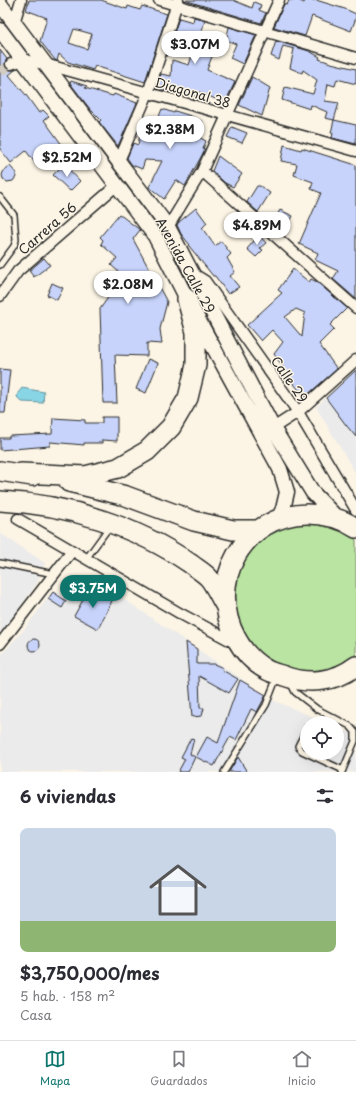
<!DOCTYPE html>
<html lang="es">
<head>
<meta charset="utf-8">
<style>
  body { margin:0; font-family:"Playpen Sans",sans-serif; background:#f7f7f7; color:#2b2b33; height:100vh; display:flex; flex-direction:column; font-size:15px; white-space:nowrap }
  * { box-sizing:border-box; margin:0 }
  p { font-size:13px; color:#7c7c81 }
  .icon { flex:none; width:22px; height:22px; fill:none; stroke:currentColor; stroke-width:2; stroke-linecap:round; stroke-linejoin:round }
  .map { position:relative; height:772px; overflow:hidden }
  .drawer { display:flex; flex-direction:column; background:#fff; flex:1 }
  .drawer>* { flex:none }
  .fabs { position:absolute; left:300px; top:716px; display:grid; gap:8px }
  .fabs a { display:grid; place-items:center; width:44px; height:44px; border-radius:50%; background:#fff; box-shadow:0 4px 16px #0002; font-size:20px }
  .price { position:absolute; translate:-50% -34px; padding:0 9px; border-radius:14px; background:#fff; color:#222; font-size:13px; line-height:26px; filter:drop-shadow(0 1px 2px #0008) }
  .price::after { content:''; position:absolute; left:50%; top:24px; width:12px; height:9px; margin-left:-6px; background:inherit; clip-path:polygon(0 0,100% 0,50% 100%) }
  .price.current { background:#0f766e; color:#fff }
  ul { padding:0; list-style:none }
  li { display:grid; align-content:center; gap:8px; height:212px; padding:0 20px }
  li+li { border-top:1px solid #e1e1e2 }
  li span { display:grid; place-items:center; height:124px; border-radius:8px; color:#555 }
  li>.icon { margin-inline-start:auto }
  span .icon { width:72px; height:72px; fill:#fffc; stroke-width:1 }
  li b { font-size:17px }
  h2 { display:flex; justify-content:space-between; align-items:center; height:48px; padding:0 20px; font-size:17px }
  .dock { display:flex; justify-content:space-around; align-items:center; height:56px; border-top:1px solid #e1e1e2; background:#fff; font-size:11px; color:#7c7c81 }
  .dock a { display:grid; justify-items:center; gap:2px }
  .dock .current { color:#0f766e }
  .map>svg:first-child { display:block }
</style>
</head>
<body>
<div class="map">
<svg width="356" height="772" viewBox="0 0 356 772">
  <rect width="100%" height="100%" fill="#fcf5e5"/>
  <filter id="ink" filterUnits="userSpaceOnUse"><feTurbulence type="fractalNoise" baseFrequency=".025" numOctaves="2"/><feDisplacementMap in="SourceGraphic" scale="8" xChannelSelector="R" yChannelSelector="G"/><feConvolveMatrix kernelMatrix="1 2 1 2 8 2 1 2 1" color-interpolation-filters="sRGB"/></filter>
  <g filter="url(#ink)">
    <path fill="#ecebeb" d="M356,369V474L316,407Z
      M0,533L45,563L37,583L0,636Z
      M86,577L100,583L273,700L327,723H307V753H337V727L356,735V772H0V656L22,632L53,591L71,597Z"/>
    <path fill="#bae4a1" stroke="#728866" d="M300,523C323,524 338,525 356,540V654C346,664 331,668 317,670C264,676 224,626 239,575C242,564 248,552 257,544C269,532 284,527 300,523Z"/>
    <path fill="#88d5e6" stroke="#63919b" d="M22,388L44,392L43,403L22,402L17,397L18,393Z"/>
    <path fill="#c7d3fa" stroke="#2b2b2b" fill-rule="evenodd" d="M29,0H101L127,9L128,6L140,10L142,6L167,14L145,82L95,66L93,70L68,62L59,54L57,61L55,60L40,41L47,18L26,10ZM74,29L92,34L87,49L69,43Z
      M184,0H233L252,8L254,2L261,5L259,10L266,13L261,23Z
      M289,0H298L304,3L305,0H316L345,9L356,14V18L351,31L312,16L305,36L274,27L284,4L287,5Z
      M194,17L205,20L201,34L218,40L207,70L235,82L225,103L199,92L197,97L181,91V95L156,88L161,74L171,76L172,60L189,65L194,49L171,42L179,18L193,22Z
      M229,27L256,35L243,64L230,58L236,44L226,40Z
      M276,41L309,51L320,57L319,59L331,63L356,69V84L337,79L335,86L328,84L325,101L339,103L334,120L325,118L327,112L311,105L310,109L282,100L285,87L313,94L317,80L303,70L302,73L290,68L294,49L283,46L279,60L271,56Z
      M0,50L7,59L5,63L6,69L10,70H15L9,75L26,95L39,113L43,110L49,116L44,120L65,149L53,159L48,153L36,164L26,151L11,163L0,149Z
      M252,77L270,88L262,116L239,105Z
      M71,81L87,86L85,88L113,96L114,94L137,103L118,146L99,122L101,120L90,109L70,83Z
      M162,109L174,113L175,111L191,116L203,122L195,135L206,141L203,149H205L201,157L185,186L176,180L164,199L149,187L162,161L145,160L142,169L132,165L127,158L133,143L138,145L141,129L152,133Z
      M334,120L356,125V144L332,138L333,133H331Z
      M232,127L247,133L242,143L227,137Z
      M284,145L301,150L302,148L356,165V299L333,279L338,271L315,260L318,253L299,244L321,193L311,189L313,182L294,175L297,164L281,161Z
      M218,156L242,174L233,187L225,183L212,171Z
      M64,164L80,181L70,191L53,175Z
      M10,166L16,173V177L13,181L7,182L3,179L2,175L4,170Z
      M257,186H260L270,193L258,212L247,202Z
      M196,208L207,223L202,228L215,246L221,241L231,254L227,258L235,272L230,276L239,287L228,294L215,276H213L189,246L190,245L181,234L177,225L179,222Z
      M280,210L293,216L284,233L273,222Z
      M119,214L140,230L133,239L167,302L160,329L162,344L147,343V356L115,355L117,403H103L100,309L123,276L111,265L117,258L101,244L103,240L100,237Z
      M259,235L266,243L260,248L263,250L256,257L247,249Z
      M44,258L50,265L34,277L29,271Z
      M293,269L309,282L311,279L317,282L347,308L330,325L334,329L319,344L337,369L305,397L281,369L283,367L274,354L283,342L272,330L261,341L247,325L282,293L278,290ZM296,309L305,313L302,337L285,317Z
      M52,283L63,288L57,300L47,295Z
      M148,359L158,363L146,393L136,389Z
      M0,369L10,370L5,413H0Z
      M356,370V437L346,425L326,398Z
      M102,417H117V441L102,440V443H84V445L50,442V446L0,450V438H9V436L52,434L53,418L85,420V423H102Z
      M89,589L112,601L98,629L74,616Z
      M53,592L66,601L62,608L48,599Z
      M28 645a6 6 0 1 1 12 0a6 6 0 1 1-12 0Z
      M186,642L197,649V664H214L223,668L222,670L238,679L229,693L199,676L200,708H204L202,716L192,717Z
      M240,680L266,695L257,712L251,709L236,740L230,737L214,766L196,757L207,737L218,743Z
      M191,738L194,739L190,754L195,757L188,772H178L185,759L181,757Z
      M238,757L247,772H229Z"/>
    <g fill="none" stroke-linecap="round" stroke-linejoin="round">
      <path stroke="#d2cdc0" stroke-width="10" stroke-dasharray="10 5" stroke-linecap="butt" d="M0,72L11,64"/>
      <g stroke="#2b2b2b" stroke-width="8">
        <path id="lane" d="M0,197L14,215L16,240L14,246L0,265
          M86,559L110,526
          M0,563L54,574
          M291,684L295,692L317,709L350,726L355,732V741L342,772
          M307,728L298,746L299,748L302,751L343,770
          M224,772L266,705L277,677"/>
      </g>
      <g stroke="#2b2b2b" stroke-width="13">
        <path id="street" d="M159,0L356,58
          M14,23L21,0
          M11,64L23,60L45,64L356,151
          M118,163L148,93L178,0
          M202,171L356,308
          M168,227L202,171L279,0
          M192,273L205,281L298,412L356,510
          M0,296L18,271L117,185
          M273,428L298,412L356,360
          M18,519L181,614L237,644
          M0,644L72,551"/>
      </g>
      <g stroke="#2b2b2b" stroke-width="17">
        <path id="secondary" d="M0,4L168,227L273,428L313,493L338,519
          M0,30L155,236L187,299L280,469L287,492L283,509L278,519"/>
      </g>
      <g stroke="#2b2b2b" stroke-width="22">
        <path id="highway" d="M0,471L32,476
          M21,473L85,476L118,468L147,451L171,427L188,398L196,365V332L187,299
          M69,482L126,496L194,521L233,530H258
          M0,501C67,504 136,526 191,564C196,568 203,572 208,577C214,583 220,597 225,605
          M356,528C341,518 325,514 307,514C243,515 206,582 236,638C243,651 254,663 267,670C272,673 279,674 284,676C309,685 335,682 356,666"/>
      </g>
      <use href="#lane" stroke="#fcf5e5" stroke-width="5"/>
      <use href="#street" stroke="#fcf5e5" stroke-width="10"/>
      <use href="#secondary" stroke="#fcf5e5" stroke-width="14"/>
      <use href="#highway" stroke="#fcf5e5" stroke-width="19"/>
    </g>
  </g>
  <g text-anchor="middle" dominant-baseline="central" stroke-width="3" stroke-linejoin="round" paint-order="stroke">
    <g font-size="13" fill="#2b2b2b" stroke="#fcf5e5">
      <text transform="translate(193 92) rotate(16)">Diagonal 38</text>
      <text transform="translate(47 228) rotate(-41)">Carrera 56</text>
      <text transform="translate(186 265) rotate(61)">Avenida Calle 29</text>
      <text transform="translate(290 379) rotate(55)">Calle 29</text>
    </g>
  </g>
</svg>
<div class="fabs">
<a><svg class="icon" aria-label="locate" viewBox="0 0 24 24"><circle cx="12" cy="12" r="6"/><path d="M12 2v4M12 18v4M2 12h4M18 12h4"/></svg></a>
</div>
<b class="price" style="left:195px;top:65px">$3.07M</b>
<b class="price" style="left:170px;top:150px">$2.38M</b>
<b class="price" style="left:67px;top:178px">$2.52M</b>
<b class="price" style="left:257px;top:246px">$4.89M</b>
<b class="price" style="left:128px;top:305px">$2.08M</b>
<b class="price current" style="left:93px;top:609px">$3.75M</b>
</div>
<section class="drawer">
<h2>6 viviendas<svg class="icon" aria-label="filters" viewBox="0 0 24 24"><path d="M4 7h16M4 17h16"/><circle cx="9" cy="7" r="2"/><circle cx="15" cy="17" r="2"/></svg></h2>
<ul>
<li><span style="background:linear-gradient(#c9d6e8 75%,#8fb573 0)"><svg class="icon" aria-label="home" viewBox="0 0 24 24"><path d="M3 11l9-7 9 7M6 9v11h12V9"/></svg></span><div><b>$3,750,000/mes</b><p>5 hab. · 158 m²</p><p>Casa</p></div></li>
</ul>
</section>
<nav class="dock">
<a class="current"><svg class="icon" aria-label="map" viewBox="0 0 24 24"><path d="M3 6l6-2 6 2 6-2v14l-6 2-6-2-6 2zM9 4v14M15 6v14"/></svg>Mapa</a>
<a><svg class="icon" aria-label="saved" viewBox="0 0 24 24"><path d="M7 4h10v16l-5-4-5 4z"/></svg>Guardados</a>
<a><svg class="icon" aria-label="home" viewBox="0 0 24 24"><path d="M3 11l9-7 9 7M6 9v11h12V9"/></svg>Inicio</a>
</nav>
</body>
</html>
